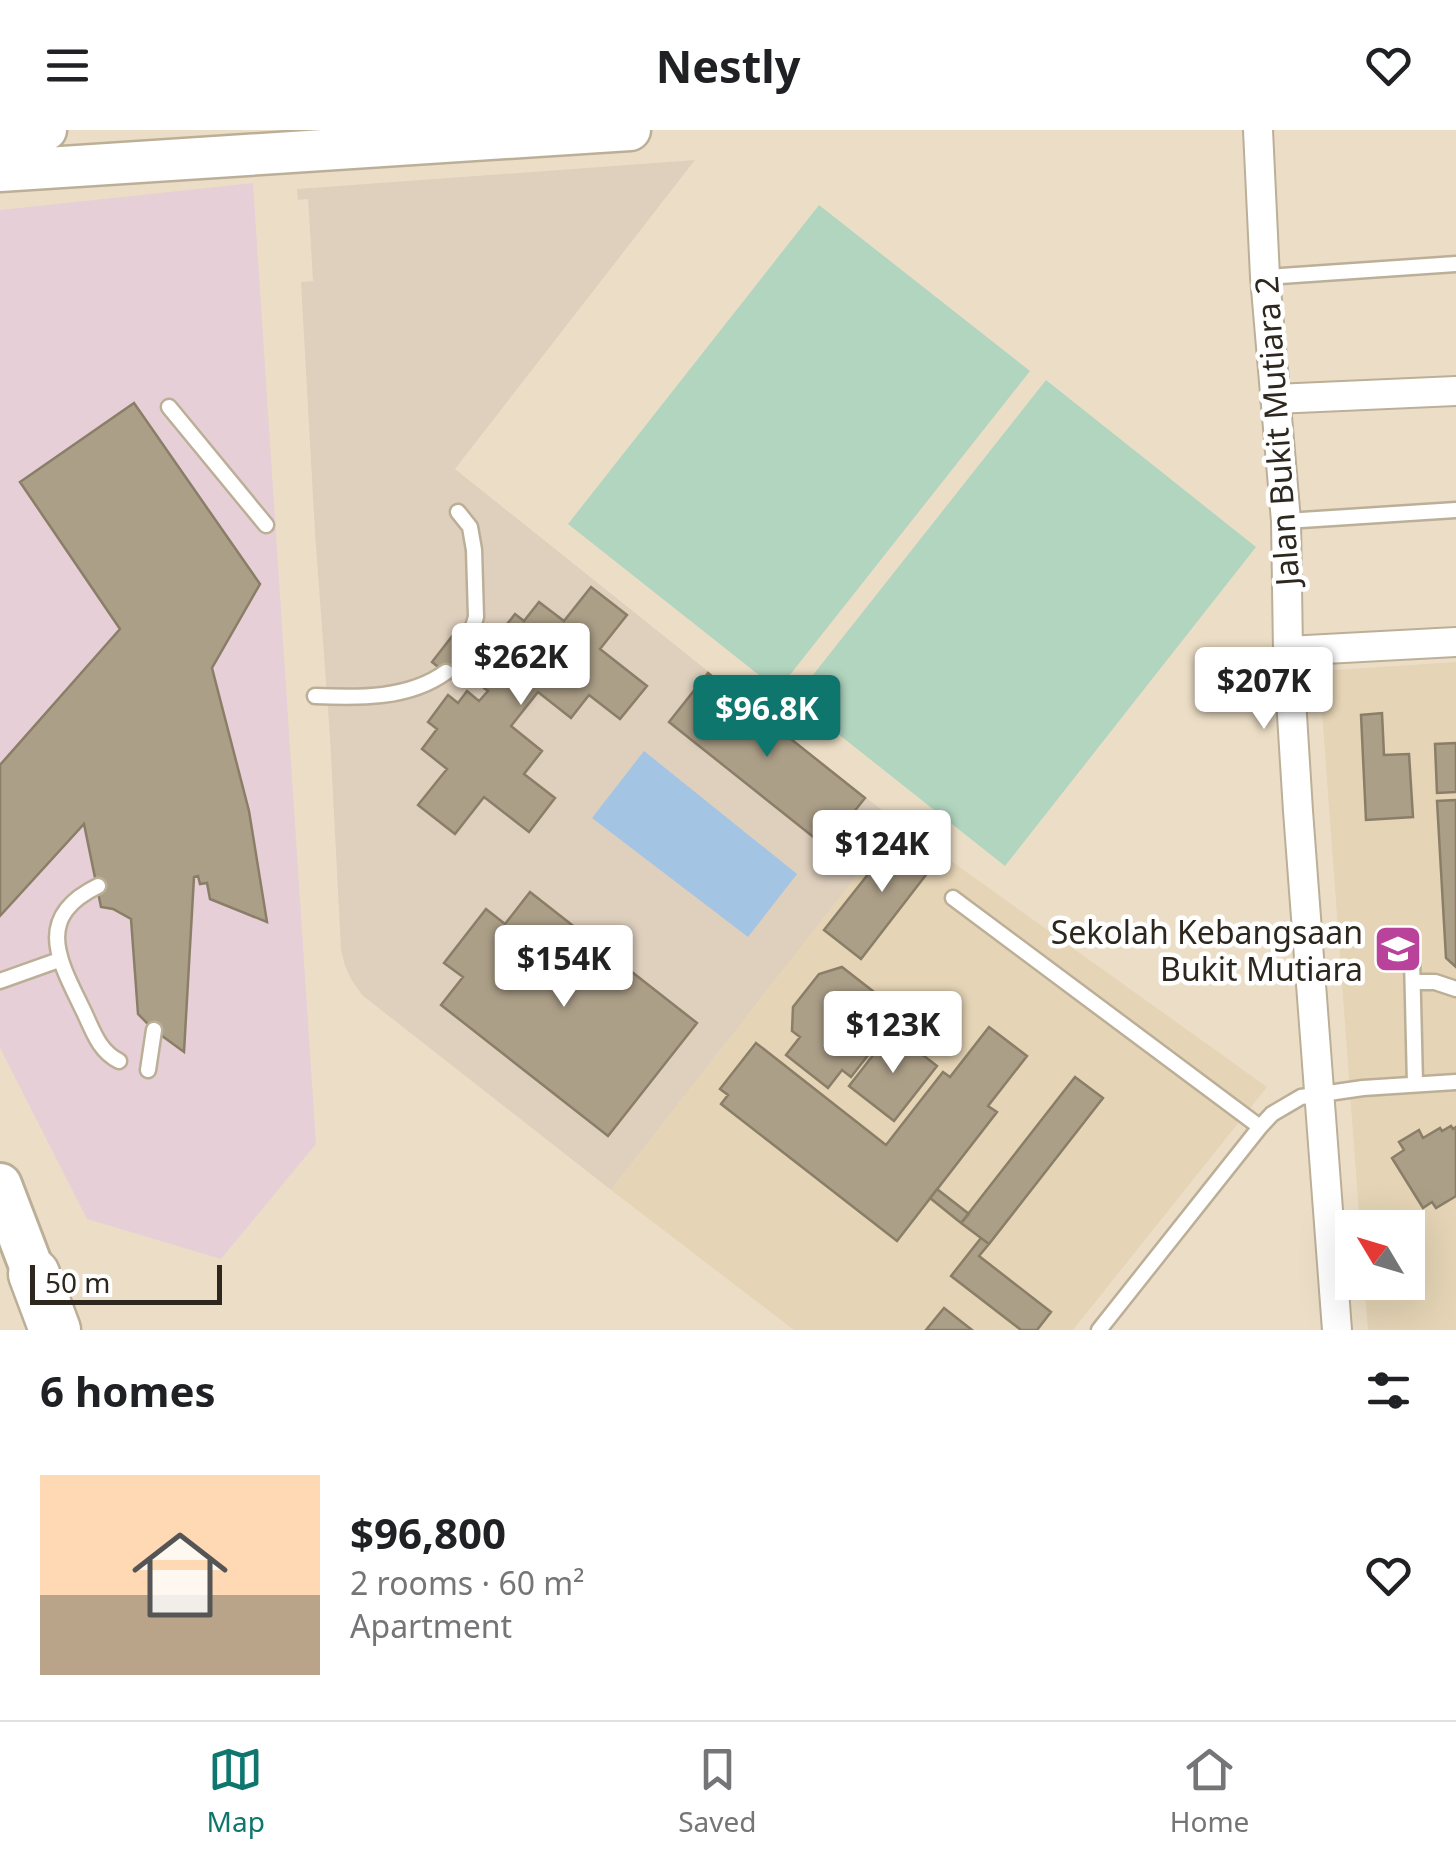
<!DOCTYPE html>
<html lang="en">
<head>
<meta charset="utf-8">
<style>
  body { margin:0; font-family:"Noto Sans",sans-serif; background:#f2f2f2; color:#202124; height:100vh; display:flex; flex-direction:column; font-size:38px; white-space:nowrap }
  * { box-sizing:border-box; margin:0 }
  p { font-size:32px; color:#757577 }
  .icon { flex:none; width:55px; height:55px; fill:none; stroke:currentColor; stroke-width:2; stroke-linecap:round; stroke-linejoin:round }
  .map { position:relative; height:1200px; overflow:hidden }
  .details { display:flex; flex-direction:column; background:#fff; flex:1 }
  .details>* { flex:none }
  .needle { width:65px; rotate:308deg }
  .controls { position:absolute; left:1335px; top:1080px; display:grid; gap:20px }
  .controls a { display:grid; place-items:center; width:90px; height:90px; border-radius:0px; background:#fff; box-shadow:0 10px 40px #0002; font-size:50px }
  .scale { position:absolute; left:30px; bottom:25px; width:192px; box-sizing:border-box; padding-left:10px; border:5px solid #2d271e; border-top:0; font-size:28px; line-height:35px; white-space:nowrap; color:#2d271e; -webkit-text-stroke:8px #fff; paint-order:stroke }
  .price { position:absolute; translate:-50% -85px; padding:0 22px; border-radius:10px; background:#fff; color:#222; font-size:32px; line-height:65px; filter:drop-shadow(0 2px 5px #0008) }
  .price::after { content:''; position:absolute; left:50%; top:60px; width:30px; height:22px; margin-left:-15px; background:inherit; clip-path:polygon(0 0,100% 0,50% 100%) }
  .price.active { background:#0f766e; color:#fff }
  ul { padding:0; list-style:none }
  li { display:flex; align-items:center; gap:30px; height:250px; padding:0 40px }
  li+li { border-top:2px solid #e0e0e0 }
  li span { display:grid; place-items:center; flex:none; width:280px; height:200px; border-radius:0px; color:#555 }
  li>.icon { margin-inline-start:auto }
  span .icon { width:120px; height:120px; fill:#fffc; stroke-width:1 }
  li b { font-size:42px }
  h2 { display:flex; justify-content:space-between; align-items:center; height:120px; padding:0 40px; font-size:42px }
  header { display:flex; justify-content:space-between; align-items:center; height:130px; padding:0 40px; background:#fff; font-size:45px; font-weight:700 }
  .menu { display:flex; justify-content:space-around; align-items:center; height:140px; border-top:2px solid #e0e0e0; background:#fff; font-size:28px; color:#757577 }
  .menu a { display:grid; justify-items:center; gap:5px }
  .menu .active { color:#0f766e }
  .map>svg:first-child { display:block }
</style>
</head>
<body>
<header><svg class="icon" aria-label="menu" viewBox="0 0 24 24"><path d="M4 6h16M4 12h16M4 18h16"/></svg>Nestly<svg class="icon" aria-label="heart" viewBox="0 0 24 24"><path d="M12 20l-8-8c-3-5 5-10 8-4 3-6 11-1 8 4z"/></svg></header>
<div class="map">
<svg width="1456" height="1200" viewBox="0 0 1456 1200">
  <rect width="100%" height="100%" fill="#ecdec6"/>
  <path fill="#dfd0be" d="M695,30L455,339L898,693L611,1060L362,865L351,849L345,836L341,820L330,607L315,403L301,152L313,151L308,69L298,70L297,59Z"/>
  <path fill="#e5d4b5" d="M1456,532V1200H1368L1364,1153L1408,1152V1098L1360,1097L1319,541Z
    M898,693L1267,957L1073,1200H794L611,1060Z"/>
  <path fill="#e7cfd7" d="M253,53L316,1014L221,1129L87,1089L0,918V80Z"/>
  <path fill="#b1d5bf" d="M819,75L1030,241L778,560L568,394Z
    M1046,250L1256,417L1005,736L794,569Z"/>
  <path fill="#a3c4e3" d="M644,621L797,744L748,807L592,688Z"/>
  <path fill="#ac9f88" stroke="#8a7e68" stroke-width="2.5" d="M134,273L260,454L212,538L249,681L267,792L210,769L207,753L200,754L198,746L194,747L184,922L154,900L138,884L131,789L113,779L101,777L84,694L0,786V635L120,499L20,352Z
    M591,457L627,485L600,519L647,556L620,589L589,565L571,588L538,562L511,596L542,621L524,644L555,668L529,702L484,667L455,704L418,675L447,639L422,619L437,599L428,592L448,565L458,573L467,561L479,571L488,561L470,547L466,552L455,544L452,548L432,532L453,505L474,521L470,525L481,533L477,538L495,552L506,537L495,528L502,519L493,512L515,484L524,491L539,472L564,491Z
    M708,543L865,668L826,717L669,592Z
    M1382,583L1384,625L1409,624L1413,687L1366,690L1361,585Z
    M1456,613V662L1437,663L1435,614Z
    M1456,670V837L1446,828L1437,671Z
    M903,700L939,728L861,829L824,800Z
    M530,762L697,893L608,1006L441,875L463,847L444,833L486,779L505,794Z
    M842,837L901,883L851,947L842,940L828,958L786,925L800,907L792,901L793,877L819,844Z
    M989,897L1027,926L988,976L997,982L897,1111L721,974L728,965L720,959L756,913L886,1015L943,942L950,947Z
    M892,901L937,936L894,991L849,956Z
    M1075,947L1103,968L989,1114L961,1093Z
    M1451,996L1453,999L1456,997V1066L1436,1078L1432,1072L1423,1078L1392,1028L1404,1020L1399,1012L1419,1000L1423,1008L1440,998L1442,1001Z
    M937,1059L969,1084L961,1093L930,1068Z
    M981,1108L989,1114L979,1126L1051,1182L1037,1200H1021L951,1146Z
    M944,1178L972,1200H926Z"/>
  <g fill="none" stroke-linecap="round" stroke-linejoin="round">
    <g stroke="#bcaf98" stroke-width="19">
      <path id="lane" d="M1265,147L1456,134
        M169,277L266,395
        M458,382L470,397L474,420L476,487L467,516
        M1286,391L1456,380
        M315,566C359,568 409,569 446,542
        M98,756C32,788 60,832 84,882C93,901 99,921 119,931
        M953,768L1260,997L1272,984L1301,967L1363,958L1456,952
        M1412,828L1415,954
        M0,851L59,830
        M1413,852H1435L1456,859
        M148,940L154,900
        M1099,1200L1260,997"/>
    </g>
    <g stroke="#bcaf98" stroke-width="32">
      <path id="street" d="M1258,0L1265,147L1286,391L1288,521L1298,681L1337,1200
        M1275,269L1456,261
        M1288,521L1456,512"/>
    </g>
    <g stroke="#bcaf98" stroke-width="45">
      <path id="secondary" d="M0,4L46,0
        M0,41L630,0"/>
    </g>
    <g stroke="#bcaf98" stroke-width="48">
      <path id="primary" d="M0,1055L34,1144"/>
    </g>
    <g stroke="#bcaf98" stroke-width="55">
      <path id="highway" d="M34,1144L55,1200"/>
    </g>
    <use href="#lane" stroke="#fff" stroke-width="14"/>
    <use href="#street" stroke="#fff" stroke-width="28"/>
    <use href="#secondary" stroke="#fff" stroke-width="40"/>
    <use href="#primary" stroke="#fff" stroke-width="42"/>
    <use href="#highway" stroke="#fff" stroke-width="50"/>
  </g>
  <defs>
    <g id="school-square" transform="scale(2.5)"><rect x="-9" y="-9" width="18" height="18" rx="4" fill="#b9439a" stroke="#fff"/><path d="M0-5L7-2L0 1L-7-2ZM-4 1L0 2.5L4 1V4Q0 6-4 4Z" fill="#fff"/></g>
  </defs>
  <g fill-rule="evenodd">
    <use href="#school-square" x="1398" y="819"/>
  </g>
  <g text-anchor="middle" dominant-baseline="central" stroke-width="9" stroke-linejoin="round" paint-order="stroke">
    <g font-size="32" fill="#2d271e" stroke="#fff">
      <text transform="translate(1276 301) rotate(-94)">Jalan Bukit Mutiara 2</text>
    </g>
    <g font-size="32" fill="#2d271e" stroke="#fff" text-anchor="end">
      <text x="1363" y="801">Sekolah Kebangsaan<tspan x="1363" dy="37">Bukit Mutiara</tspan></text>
    </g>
  </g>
</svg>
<div class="controls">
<a><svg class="needle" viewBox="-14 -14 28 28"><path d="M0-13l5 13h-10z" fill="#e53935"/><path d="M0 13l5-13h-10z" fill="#757577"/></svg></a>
</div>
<div class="scale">50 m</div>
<b class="price" style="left:521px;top:578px">$262K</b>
<b class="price" style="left:1264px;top:602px">$207K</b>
<b class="price active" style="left:767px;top:630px">$96.8K</b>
<b class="price" style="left:882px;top:765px">$124K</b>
<b class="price" style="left:564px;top:880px">$154K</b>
<b class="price" style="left:893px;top:946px">$123K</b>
</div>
<section class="details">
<h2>6 homes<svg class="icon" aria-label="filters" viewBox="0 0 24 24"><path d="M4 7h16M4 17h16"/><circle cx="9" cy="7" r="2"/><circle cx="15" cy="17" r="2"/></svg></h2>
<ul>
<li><span style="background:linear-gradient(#ffd9b3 60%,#b9a48a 0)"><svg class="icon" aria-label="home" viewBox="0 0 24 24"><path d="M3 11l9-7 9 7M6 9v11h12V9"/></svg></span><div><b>$96,800</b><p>2 rooms · 60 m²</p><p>Apartment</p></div><svg class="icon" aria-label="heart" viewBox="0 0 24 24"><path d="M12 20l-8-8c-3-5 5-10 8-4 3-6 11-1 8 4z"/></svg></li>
</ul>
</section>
<nav class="menu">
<a class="active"><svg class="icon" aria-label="map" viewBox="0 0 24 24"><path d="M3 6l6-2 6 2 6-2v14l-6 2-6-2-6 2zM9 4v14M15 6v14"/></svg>Map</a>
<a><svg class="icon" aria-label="saved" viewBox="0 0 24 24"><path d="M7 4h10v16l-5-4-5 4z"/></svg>Saved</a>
<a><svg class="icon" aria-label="home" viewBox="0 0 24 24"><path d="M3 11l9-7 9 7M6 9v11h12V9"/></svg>Home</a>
</nav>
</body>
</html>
